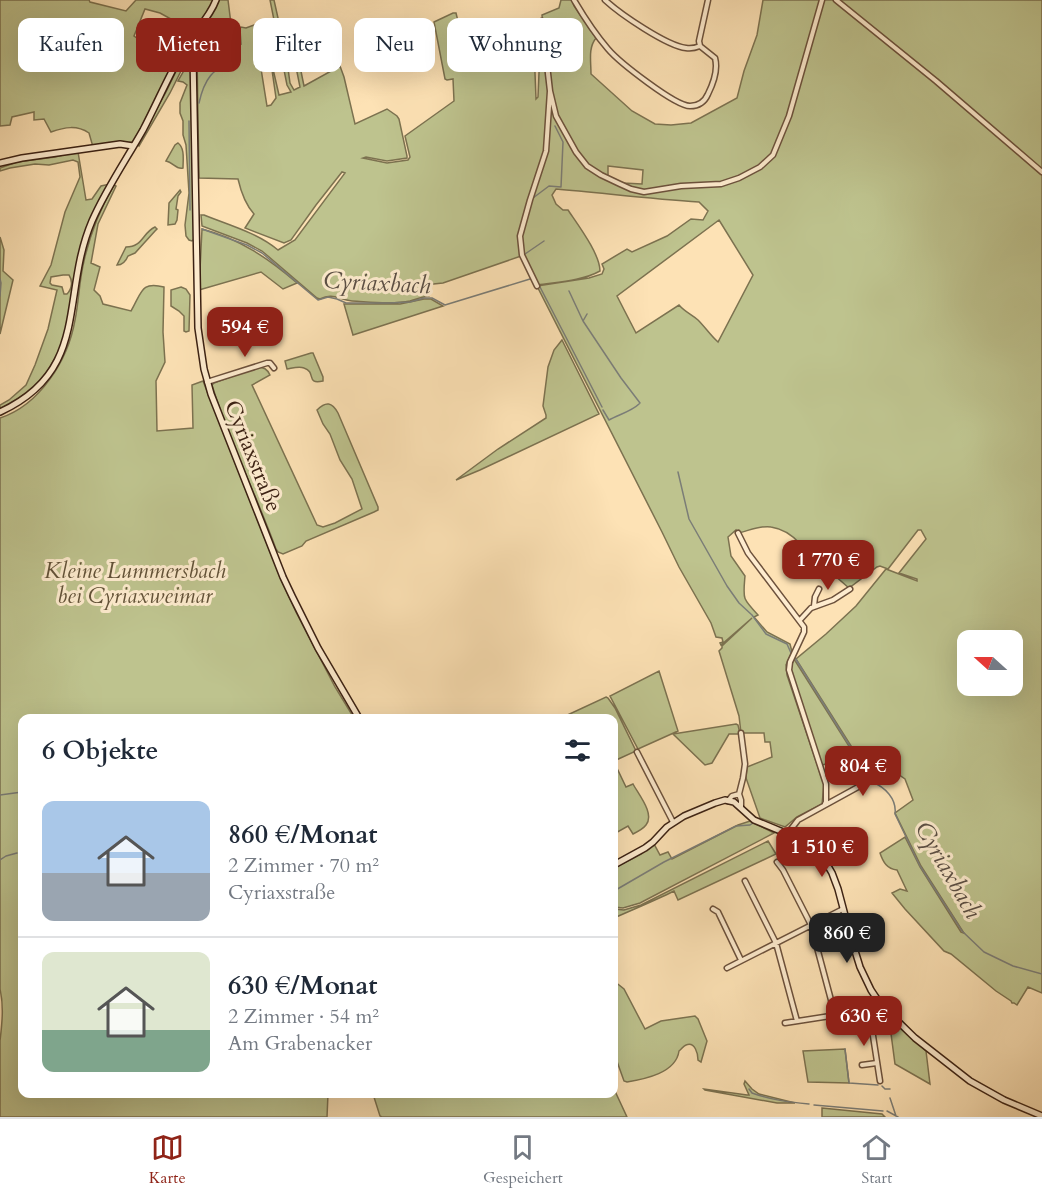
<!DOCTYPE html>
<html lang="de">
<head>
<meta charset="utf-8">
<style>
  body { margin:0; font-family:Cardo,serif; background:#f2f2f3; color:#1f2937; height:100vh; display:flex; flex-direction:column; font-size:22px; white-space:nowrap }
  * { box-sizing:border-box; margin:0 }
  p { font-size:20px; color:#747a83 }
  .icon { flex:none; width:33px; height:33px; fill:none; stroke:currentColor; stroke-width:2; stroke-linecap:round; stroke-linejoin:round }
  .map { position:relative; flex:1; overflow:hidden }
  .details { position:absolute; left:18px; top:714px; width:600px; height:384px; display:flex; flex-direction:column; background:#fff; border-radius:12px; box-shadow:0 6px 24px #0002 }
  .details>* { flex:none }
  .banner { position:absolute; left:18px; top:18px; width:600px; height:54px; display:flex; gap:12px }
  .needle { width:39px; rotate:291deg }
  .controls { position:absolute; left:957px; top:630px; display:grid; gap:12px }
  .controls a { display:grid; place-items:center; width:66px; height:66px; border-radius:12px; background:#fff; box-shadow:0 6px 24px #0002; font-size:30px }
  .price { position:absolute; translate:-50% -51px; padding:0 14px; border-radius:12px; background:#8f2418; color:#fff; font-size:20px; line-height:39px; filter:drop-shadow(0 2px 3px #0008) }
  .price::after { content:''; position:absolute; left:50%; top:36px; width:18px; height:14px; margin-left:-9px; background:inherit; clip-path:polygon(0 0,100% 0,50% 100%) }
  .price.active { background:#222; color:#fff }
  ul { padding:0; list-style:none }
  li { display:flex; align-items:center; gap:18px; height:150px; padding:0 24px }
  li+li { border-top:2px solid #e0e1e3 }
  li span { display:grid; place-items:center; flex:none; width:168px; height:120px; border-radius:12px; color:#555 }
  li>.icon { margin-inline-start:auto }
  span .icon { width:72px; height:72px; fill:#fffc; stroke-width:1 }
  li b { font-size:26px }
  h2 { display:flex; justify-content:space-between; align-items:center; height:72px; padding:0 24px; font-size:26px }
  .tag { padding:0 21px; border-radius:12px; background:#fff; box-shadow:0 6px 24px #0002; font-size:21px; line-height:54px }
  .tag.active { background:#8f2418; color:#fff }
  .tabs { display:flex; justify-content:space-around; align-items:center; height:84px; border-top:2px solid #e0e1e3; background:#fff; font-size:16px; color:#747a83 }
  .tabs a { display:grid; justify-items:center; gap:3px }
  .tabs .active { color:#8f2418 }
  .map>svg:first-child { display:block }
</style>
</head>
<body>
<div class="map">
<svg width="1042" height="1117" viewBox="0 0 1042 1117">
  <rect width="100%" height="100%" fill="#fde2b5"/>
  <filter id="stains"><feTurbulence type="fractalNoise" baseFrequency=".00333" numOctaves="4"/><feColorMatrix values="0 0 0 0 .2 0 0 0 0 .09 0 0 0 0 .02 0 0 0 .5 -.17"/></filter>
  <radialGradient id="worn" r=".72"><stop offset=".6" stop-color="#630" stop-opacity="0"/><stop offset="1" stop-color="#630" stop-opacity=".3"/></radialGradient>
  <path fill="#bec38e" stroke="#7c7250" stroke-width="1.5" fill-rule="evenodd" d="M0,0H89L90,2L126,11L136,0H228L232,32L234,42L241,44L240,29L241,27L246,28L254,25L267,106L271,105L276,98L270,56L279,95L291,92L287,85L270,0H274L286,54L290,83L294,90L300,87L290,37L289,25L294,37L304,86L340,66L344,77L355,124L387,109L397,116L399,119L407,156V158L387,161L366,157L363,158L387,163L408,160L410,157L405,136L454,101L453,79L447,80L445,79L434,22L453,13H456L465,50L469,71L515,49L532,39L534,47L536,99L538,97L540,49L545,48L542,15L559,8L561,0H572L574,6L596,38C588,48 591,61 591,74L632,111L655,124L671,125L691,123L737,98L744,71L757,35L763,0H1042V993L1028,987L1017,1005L1014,1003H1012L1011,1001L996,991L951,954L944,951L905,909L892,893L900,889L907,891L897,870C887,869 883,862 880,853L905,837L920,867L961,932L964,933L921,866L895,813L913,800L905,779L895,772L892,762L872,779L796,659L826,634L856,606L886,569L917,581V579L899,573L926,539L921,530H918L888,569L880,566L877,567L849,588L826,568L822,579C810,557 798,531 771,527C761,525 748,531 738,533L736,530L728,537L731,556L745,576C743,599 742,598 758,615L754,617L767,632L790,644L792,652L786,665L787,675L824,785L822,804L797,817L785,827L760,818L746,778L747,767L772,757L770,742H765L764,733H741L739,716L719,651L722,648V646L752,618L721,645L720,643L723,642L722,638L716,637L711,623L679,567L662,532L537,286L589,278L602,274L604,269L602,264L627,249L632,252L667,236L691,219L703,220L708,211L699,202C651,199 603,193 556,189L552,195L556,204L563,210H568C578,225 600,254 600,271C582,281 558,282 538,285L524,255L443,283L424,285L423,290L425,294L428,296C422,297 416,299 410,301C392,305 370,302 352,301C339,300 333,292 320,299L317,298L262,251L247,243L202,226L201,215H204C229,225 258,233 278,250L295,240L345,173L342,172L316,205L291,240L284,243L245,228L254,214C245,204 241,192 238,179L199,178L197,55L193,45L194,40L188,36L191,30L160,13L145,9L134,36L173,64L134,142L93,147L89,133C77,125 65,127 51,132L44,119L34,120V112L12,117L10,125L0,126ZM608,166L643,170L642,184L623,183L608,176ZM719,220L753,275L718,342C711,336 705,327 698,320C691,314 685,312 679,305L636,333L617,296ZM968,640H1012V686H968Z
    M187,51H190L189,55L170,93L139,146L138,145L141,138L166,92L184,55Z
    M190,60H191L194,239L192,241L189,240L186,236L185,225L189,193L186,145L183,135V121L180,113V103L187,85L183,82L178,81Z
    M178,143C185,148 183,160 183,168C176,170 173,162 166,161L175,145Z
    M75,152H78L86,200L92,199L101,186L110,184L87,229L79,253L66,332L58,353L47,372L32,390L0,409V405L9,400L26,385L35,365L48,329L57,290L40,286L51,265L65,212L80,177L78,162L73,160L49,165L35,164L10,168L0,171V168L17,162L55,157ZM63,275H69C73,281 72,289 67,294H64L62,287L52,285L50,283L51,277Z
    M114,185L116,186L98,224L91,263L100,267L94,290L100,296L103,304L131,311C142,292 141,281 164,287L163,332L165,362L156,381L157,431L193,428L192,385L203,381L280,577L296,612L335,687L354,718H22V1094H328L327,1117H0C0,1092 0,1066 0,1041C2,1024 4,1006 0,989V418C40,405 68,360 75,320C79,301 79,281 84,261C90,234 100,209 114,185Z
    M180,190L181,192L178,196L176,209L178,210L177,220L175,224L168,225L169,203Z
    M155,227L157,229L155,231L135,253L128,256C126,261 123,265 117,265L126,247C143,247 142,233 155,227Z
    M202,229C240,239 268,258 297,283L283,289L261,272L199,290Z
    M0,237L4,250L3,271L13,280L0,334Z
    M181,287L186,289L190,295L189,331L186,332L184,331V316L179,311L171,306V290Z
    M424,299H431L443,306L353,335L344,304H400Z
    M562,340L599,414L480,470L456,480L498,449L546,418V415L543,406L548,367L554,350Z
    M311,353H313L323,377V381C305,385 317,372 304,368C299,366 293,368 287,369L285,361Z
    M257,367C264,367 267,369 270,375L252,385L317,525L323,527L335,523L362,509L352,479L340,460L330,434L323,424L317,410C326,401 332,402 338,413L378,507V510L374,512L306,541L302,546L283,554L278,552L276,549C256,494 229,441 212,385L214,383Z
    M794,659L859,762L839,773L833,762L822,765L791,672V667Z
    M659,671L678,731L638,749L610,696Z
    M606,697L608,698L615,708L636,751L614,761V718H561Z
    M736,724L738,725L740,734H729L712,763L705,765L673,734Z
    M614,762L626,787L633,784C639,795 655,814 646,825C643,829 637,832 633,834L628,826L614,834Z
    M750,821L774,833L640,903L623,908L614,907V868L641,854L654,844L660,855L668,852L672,859L738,825Z
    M768,841L776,854L678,900L674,891C654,901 634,909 614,918V909L624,910L641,905Z
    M614,981L624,989L645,1029L661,1021L695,1016L698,1019L707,1041L701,1062L698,1060C698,1054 695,1041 686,1045C683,1046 682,1049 679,1051C676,1073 645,1079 627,1082L624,1081L614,1053Z
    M896,1023L926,1051L930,1084L895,1064L890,1026Z
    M845,1049L849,1083L808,1082L803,1051Z
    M745,1081L752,1089L759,1094L795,1103H777L705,1090L704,1089L747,1095H749L744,1084Z
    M614,1089L627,1117H382L380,1116L373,1094H614Z
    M822,1108L882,1114L885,1117H822Z"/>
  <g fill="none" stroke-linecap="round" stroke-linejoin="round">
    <path stroke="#7b7d77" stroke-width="1.5" d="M199,103C203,85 211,64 232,67
      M189,121L190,210
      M533,198L549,186L561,187L563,142L555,126
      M202,229L247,245L262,253L318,300L328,297L337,299L346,303H389L410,302L424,298H432L445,305L530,279
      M525,254L544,241
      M0,279L1,283L0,296
      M540,287L602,407
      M569,291L583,321L621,378L640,403
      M583,321L587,314
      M603,410L609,420C618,415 632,411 639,404
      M678,472L689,519L727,586L739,603L752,615L766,634L787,644L791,653
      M795,658L858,759
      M860,761L870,778
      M872,782C885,787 897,799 895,814L920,866L962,931L984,952L1013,966L1042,974
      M0,795L22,792
      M20,855L22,859
      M0,860L6,856L17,853
      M614,891L664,862L736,826L750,825L753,823
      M845,1049L849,1083L878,1085
      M882,1086L885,1089H890
      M749,1089L752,1093C771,1100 789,1102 809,1104
      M890,1098L896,1116
      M814,1105L883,1111
      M887,1111L898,1117"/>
    <g stroke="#6c513c" stroke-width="7">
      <path id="street" d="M574,0C584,17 595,34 608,49C619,62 675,106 690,106C699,106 705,101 708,94C713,84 718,69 715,58L700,46
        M605,0C620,14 667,46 686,48C691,49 695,48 700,46
        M836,0L936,81L1042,172
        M700,46L699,41L708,0
        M550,91L556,116L576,152L587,166L601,175L620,184L631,189L644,192L681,186L721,184L739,178L760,167L773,155L789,116L822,0
        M537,286L522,255L520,236L530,200L546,151L550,91L542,21
        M207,382L267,363H270L274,368
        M738,533L748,553L804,627V632L790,662L789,670L826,784V802L825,804
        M814,606L815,597L819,589
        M800,620L811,608L833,600L850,589
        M637,752L673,822
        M728,801L732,796L739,794
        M741,807V800L739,794L743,778L745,764L741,733
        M788,833L798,820L869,781L892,765
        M777,862L783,870L811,925L835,1015
        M745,881L776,943L797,1021
        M713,909L718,912L741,960
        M727,968L843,909
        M869,1010L880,1081
        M785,1023L869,1010L881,1005
        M862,1065L877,1063"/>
    </g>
    <g stroke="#3b2113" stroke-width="8">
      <path id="secondary" d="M187,43L191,48L193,55L198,328L204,369L211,394L283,577L292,596L318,648L359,718
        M0,163L22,158L120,144L133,146
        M0,412C91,370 60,296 92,221C106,189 126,160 143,130C157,103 169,75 184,49C194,31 209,19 216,0
        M614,865L645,848L653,842L667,827L684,816L715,803L725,800L734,802L754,820L800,839L825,861L832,873L838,889L851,938L860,967L871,990L881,1005L915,1038L970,1081L1004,1100L1042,1116"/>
    </g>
    <use href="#street" stroke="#feeccf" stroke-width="4"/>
    <use href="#secondary" stroke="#feeccf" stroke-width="5"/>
  </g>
  <g text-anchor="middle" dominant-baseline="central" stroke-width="6" stroke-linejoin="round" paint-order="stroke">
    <g font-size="22" fill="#3b2113" stroke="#feeccf">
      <text transform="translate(253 456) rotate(68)">Cyriaxstraße</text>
    </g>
    <g font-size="22" font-style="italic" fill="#625238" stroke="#feeccf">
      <text x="135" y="571">Kleine Lummersbach<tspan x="135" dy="25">bei Cyriaxweimar</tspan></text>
    </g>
    <g font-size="24" font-style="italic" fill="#5b4f45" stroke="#feeccf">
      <text transform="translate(377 283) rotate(3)">Cyriaxbach</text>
      <text transform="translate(948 870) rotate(60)">Cyriaxbach</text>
    </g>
  </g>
  <rect width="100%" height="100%" filter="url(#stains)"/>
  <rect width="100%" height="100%" fill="url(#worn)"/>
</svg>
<div class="controls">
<a><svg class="needle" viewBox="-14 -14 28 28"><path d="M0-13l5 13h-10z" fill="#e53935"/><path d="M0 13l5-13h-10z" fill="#747a83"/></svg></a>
</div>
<b class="price" style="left:245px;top:358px">594 €</b>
<b class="price" style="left:828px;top:591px">1 770 €</b>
<b class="price" style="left:863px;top:797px">804 €</b>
<b class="price" style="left:822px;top:878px">1 510 €</b>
<b class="price active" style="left:847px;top:964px">860 €</b>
<b class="price" style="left:864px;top:1047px">630 €</b>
<div class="banner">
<a class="tag">Kaufen</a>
<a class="tag active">Mieten</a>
<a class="tag">Filter</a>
<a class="tag">Neu</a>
<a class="tag">Wohnung</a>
</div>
<section class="details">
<h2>6 Objekte<svg class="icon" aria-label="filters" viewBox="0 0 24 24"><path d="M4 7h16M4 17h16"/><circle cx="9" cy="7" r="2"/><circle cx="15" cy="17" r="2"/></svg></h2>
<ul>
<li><span style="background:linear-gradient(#a9c7e8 60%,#9aa5b1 0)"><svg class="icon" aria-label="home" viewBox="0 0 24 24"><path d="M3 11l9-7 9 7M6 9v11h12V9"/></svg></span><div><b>860 €/Monat</b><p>2 Zimmer · 70 m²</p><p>Cyriaxstraße</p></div></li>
<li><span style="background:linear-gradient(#dfe7d0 65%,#7fa58c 0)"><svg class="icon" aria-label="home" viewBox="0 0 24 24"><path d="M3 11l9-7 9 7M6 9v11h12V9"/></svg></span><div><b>630 €/Monat</b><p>2 Zimmer · 54 m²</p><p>Am Grabenacker</p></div></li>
</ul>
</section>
</div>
<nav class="tabs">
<a class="active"><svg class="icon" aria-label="map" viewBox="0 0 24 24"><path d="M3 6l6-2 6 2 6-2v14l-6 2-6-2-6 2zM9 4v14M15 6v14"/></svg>Karte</a>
<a><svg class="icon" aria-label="saved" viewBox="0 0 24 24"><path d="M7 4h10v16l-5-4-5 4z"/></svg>Gespeichert</a>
<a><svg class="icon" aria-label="home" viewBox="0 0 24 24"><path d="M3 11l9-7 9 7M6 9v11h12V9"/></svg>Start</a>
</nav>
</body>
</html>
